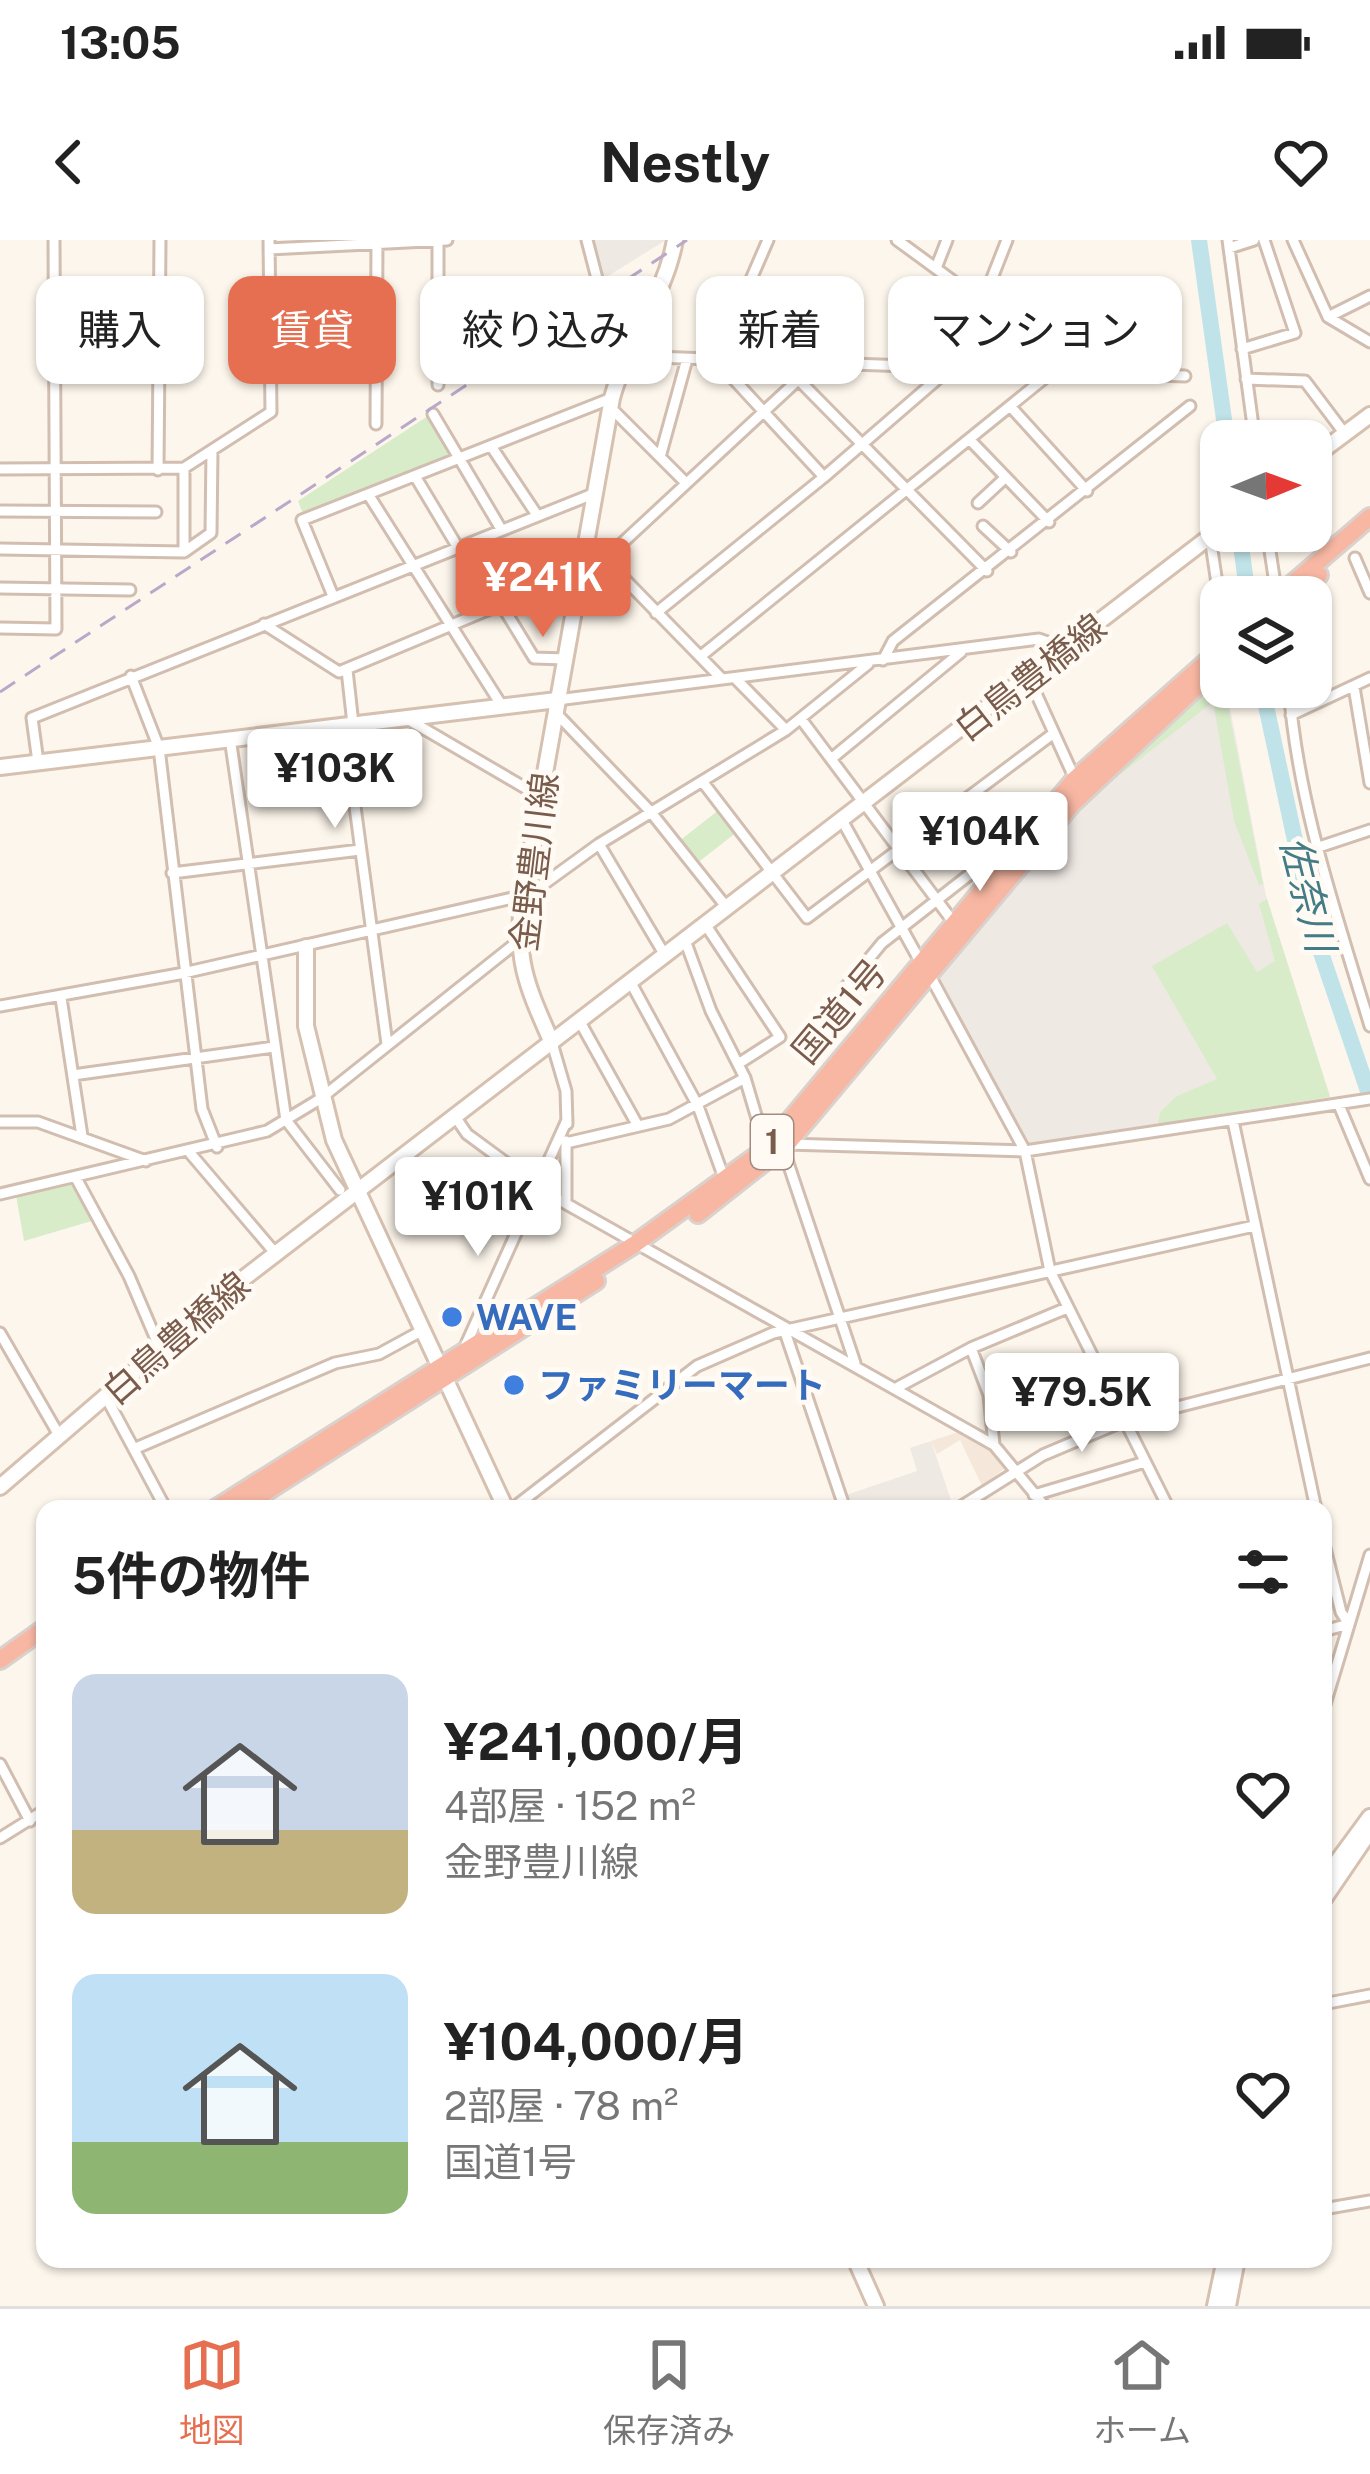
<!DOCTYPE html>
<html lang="ja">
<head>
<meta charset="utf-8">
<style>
  body { margin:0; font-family:"Public Sans","Noto Sans JP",sans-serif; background:#f6f6f6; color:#222; height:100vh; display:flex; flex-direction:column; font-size:45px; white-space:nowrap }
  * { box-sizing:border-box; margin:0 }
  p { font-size:39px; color:#767676 }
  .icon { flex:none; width:66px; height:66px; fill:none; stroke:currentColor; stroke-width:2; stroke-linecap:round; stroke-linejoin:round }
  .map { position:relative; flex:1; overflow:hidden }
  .side { position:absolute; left:36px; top:1260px; width:1296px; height:768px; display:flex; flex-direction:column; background:#fff; border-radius:24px; box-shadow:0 3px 9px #0004 }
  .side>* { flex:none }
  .hud { position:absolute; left:36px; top:36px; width:1299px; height:108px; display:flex; gap:24px }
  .needle { width:78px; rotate:89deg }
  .tools { position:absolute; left:1200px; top:180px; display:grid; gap:24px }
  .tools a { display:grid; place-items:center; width:132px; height:132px; border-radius:24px; background:#fff; box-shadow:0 3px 9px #0004; font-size:60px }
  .price { position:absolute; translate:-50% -102px; padding:0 27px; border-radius:12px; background:#fff; color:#222; font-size:39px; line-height:78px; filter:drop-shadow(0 3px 6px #0008) }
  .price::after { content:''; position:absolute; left:50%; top:72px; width:36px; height:27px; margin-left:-18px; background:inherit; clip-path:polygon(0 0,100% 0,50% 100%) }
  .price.selected { background:#e76f51; color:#fff }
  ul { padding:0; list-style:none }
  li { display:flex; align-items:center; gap:36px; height:300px; padding:0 36px }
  li span { display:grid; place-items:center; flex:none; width:336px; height:240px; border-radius:24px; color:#555 }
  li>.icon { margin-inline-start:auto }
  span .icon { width:144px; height:144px; fill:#fffc; stroke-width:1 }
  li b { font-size:51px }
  h2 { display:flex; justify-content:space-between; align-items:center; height:144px; padding:0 36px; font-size:51px }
  .tag { padding:0 42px; border-radius:24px; background:#fff; box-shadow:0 3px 9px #0004; font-size:42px; line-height:108px }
  .tag.selected { background:#e76f51; color:#fff }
  .status { display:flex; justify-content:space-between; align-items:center; height:84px; padding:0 60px; background:#fff; direction:ltr }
  .status svg { height:33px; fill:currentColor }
  header { display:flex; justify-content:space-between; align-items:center; height:156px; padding:0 36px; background:#fff; font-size:54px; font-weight:700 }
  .dock { display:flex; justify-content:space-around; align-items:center; height:168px; border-top:3px solid #e0e0e0; background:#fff; font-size:33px; color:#767676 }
  .dock a { display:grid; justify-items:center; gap:6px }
  .dock .selected { color:#e76f51 }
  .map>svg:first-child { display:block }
</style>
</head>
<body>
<div class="status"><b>13:05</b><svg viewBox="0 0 49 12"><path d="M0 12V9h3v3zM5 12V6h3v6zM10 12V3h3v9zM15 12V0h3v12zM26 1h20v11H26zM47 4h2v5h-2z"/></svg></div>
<header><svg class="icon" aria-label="back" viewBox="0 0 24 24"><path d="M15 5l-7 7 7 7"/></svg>Nestly<svg class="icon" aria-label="heart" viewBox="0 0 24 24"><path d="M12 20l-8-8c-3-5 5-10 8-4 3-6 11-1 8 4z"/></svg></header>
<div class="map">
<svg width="1370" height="2066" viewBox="0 0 1370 2066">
  <rect width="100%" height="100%" fill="#fdf6ec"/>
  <path fill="#f5e8da" d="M964,1190L991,1208L1005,1228L982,1246L960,1200L937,1214L931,1201Z"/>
  <path fill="#efe9e4" d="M589,0H666L597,43Z
    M1221,447H1226L1266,656L1330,856L1025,905L933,735L1064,578Z
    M931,1201L953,1266L850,1269L846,1255L917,1231L910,1208Z"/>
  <path fill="#d8ecc9" d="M431,174L451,220L303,274L298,261Z
    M1221,431L1263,644L1259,645L1234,581L1213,462L1084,563Z
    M720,569L737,592L696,624L678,602Z
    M1267,659L1330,857L1158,884L1160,872L1177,856L1217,839L1152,726L1227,683L1257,732L1275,721L1259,664Z
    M73,943L95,980L24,1001L16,955Z"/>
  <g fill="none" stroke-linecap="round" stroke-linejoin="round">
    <path stroke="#bfe3e8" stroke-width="16" d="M1199,0L1227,201
      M1239,291L1248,357
      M1262,447L1316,698L1370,857"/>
    <g stroke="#d1beb0" stroke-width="15">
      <path id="street" d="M587,0L620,127
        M897,0L1076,131
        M1228,0L1255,201
        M1293,0L1328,77L1370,102
        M438,1V145
        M1229,8L1254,0
        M269,9L447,0
        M936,28L947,0
        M983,61L1007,0
        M1328,77L1370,56
        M1242,109L1295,93L1264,0
        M627,116L1185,136
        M782,123L987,331
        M1246,139L1305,141L1345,194
        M1010,166L1087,251
        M610,167L685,242
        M433,174L501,289
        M376,184L377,0
        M970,200L1049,282
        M491,206L537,275
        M660,217L687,119
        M0,229L184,228L271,172L269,0
        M158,230L160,0
        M415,236L457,306
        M824,237L949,129
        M368,254L502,466
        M978,263L1006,237
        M0,271L156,272
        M983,286L1011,312
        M1267,291L1277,357
        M1210,297L1221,370
        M0,309L184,312L211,293L212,210
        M184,312V228
        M1355,318L1370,353
        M605,319L721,438
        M0,348L130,350
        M333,356L302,280L612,158
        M501,364L534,418L565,419
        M656,373L824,237L716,120L768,0
        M264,384L339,432L581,331L605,319L799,139
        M0,388L56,389L54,0
        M701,416L1052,132
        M883,420L893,401L1190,166
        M347,430L353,484
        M131,436L159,508L202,869L217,907
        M735,438L786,490
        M1029,438L1074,537
        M1289,447C1297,562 1337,676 1370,786
        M1354,447L1370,543
        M557,460L1039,399L1067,409
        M555,472L650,571L728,669
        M1291,475L1370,438
        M801,479L954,683
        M409,480L539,556
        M344,485L387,804
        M230,498L286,880L340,950
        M831,519L961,412
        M38,522L32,478L593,254
        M702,541L807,678L1054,493
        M843,582L921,723
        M599,604L666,717
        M1319,607L1370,590
        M172,633L360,610
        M707,687L780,797L738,824
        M686,703L711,771L745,838L766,909
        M928,732L1025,911L1050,1031L1169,1269
        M631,743L698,866L724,938
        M844,749L882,703L997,613
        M61,758L82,896
        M0,766L179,734L530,654L599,604L786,490L868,424
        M580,782L638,886
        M552,803L566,851L567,884
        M73,835L274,807
        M1339,865L1370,939
        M456,878L467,894L547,953L994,1205L1047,1269
        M1233,881L1316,1269
        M0,882H38L146,921
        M566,903L669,879L745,838
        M787,904L1025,911L1370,859
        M783,908L855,1123
        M190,913L276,1014
        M76,938L129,1036L161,1111
        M0,954L267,891L320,859L516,703
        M566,961V901
        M784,1089L845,1269
        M0,1093L60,1197
        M971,1108L989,1155L994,1205
        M463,1111L567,880
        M898,1147L971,1108L1067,1068
        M107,1159L166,1269
        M136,1208L335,1123L379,1114L423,1090
        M1034,1255L1145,1222
        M512,1269L697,1126L773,1093L1254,986
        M957,1269L1043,1215L1126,1180L1370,1118
        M1323,1300L1341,1372L1349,1384
        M1323,1391L1349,1384
        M1323,1471L1370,1315
        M0,1524L30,1581
        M0,1598L45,1570
        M1323,1764L1370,1755
        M1323,1969L1370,1961"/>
    </g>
    <g stroke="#d6c0b0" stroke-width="20">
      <path id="secondary" d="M1311,219L1370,175
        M0,527L557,460
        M306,707V786L334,900L506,1269
        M552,803C527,746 514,720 523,656L612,158C627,103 665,56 675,0
        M0,1247L235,1045L1221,288
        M1323,1641L1370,1577
        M1323,1660L1370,1591
        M855,2019L876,2066
        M1215,2066L1225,2019
        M1228,2066L1237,2019"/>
    </g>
    <g stroke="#dad1cd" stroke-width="22">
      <path id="highway" d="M1277,357L1370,277
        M1296,357L1319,335
        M698,974L787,904L1072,564L1221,424
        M215,1269L635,1004L766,909L1075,539L1221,409
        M239,1269L596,1041
        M0,1420L45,1388"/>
    </g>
    <use href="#street" stroke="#fff" stroke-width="9"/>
    <use href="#secondary" stroke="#fff" stroke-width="14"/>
    <use href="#highway" stroke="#f7b7a3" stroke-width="16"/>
    <path stroke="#b9a8c9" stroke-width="3" stroke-dasharray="18 12" stroke-linecap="butt" d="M0,452L687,0"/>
  </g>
  <g fill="#3f7fe0" stroke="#fffaf3" stroke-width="4.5">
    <circle cx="452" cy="1077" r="12"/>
    <circle cx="514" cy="1145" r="12"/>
  </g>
  <g text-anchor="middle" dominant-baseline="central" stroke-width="10" stroke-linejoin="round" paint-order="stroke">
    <rect fill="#fffaf3" stroke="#a28b7f" stroke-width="3" x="751" y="875" width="42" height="54" rx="9"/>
    <g font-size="33" font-weight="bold" fill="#7a5c4d">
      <text x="772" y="902">1</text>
    </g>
    <g font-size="36" fill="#7a5c4d" stroke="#fffaf3">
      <text transform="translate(1030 437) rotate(-38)">白鳥豊橋線</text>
      <text transform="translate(534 622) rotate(-83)">金野豊川線</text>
      <text transform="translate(839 771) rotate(-50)">国道1号</text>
      <text transform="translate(176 1098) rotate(-41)">白鳥豊橋線</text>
    </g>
    <g font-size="36" font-weight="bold" fill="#366cbe" stroke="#fffaf3" text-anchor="start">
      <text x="476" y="1077">WAVE</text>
      <text x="538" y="1145">ファミリーマート</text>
    </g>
    <g font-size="39" font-style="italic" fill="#437c86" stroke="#fffaf3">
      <text transform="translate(1308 654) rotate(76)">佐奈川</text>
    </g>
  </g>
</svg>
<div class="tools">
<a><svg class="needle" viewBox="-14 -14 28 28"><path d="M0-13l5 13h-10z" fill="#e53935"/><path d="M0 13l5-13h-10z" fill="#767676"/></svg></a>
<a><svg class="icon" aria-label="layers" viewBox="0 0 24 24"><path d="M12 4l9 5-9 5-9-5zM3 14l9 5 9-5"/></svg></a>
</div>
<b class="price selected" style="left:543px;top:400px">¥241K</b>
<b class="price" style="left:335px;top:591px">¥103K</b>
<b class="price" style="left:980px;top:654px">¥104K</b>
<b class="price" style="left:478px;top:1019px">¥101K</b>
<b class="price" style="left:1082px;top:1215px">¥79.5K</b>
<div class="hud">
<a class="tag">購入</a>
<a class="tag selected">賃貸</a>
<a class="tag">絞り込み</a>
<a class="tag">新着</a>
<a class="tag">マンション</a>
</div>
<section class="side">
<h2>5件の物件<svg class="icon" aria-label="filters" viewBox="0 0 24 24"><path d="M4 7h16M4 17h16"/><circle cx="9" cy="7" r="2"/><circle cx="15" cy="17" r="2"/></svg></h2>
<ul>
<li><span style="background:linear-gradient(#c9d6e8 65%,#c2b280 0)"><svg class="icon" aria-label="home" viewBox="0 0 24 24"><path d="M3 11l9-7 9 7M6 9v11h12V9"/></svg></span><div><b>¥241,000/月</b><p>4部屋 · 152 m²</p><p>金野豊川線</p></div><svg class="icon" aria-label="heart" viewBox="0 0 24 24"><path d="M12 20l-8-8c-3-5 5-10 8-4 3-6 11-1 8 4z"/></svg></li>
<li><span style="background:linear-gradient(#bfe0f5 70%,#8fb573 0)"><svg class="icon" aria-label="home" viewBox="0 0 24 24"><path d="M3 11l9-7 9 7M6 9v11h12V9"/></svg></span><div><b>¥104,000/月</b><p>2部屋 · 78 m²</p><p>国道1号</p></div><svg class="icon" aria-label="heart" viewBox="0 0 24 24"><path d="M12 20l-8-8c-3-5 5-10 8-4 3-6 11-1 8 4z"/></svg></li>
</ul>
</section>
</div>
<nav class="dock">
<a class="selected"><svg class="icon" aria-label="map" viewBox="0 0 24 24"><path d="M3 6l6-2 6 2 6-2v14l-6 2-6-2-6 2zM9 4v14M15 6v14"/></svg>地図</a>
<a><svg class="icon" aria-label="saved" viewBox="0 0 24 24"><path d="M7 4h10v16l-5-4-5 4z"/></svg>保存済み</a>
<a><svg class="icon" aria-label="home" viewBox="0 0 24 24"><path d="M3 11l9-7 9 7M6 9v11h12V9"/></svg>ホーム</a>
</nav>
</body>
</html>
